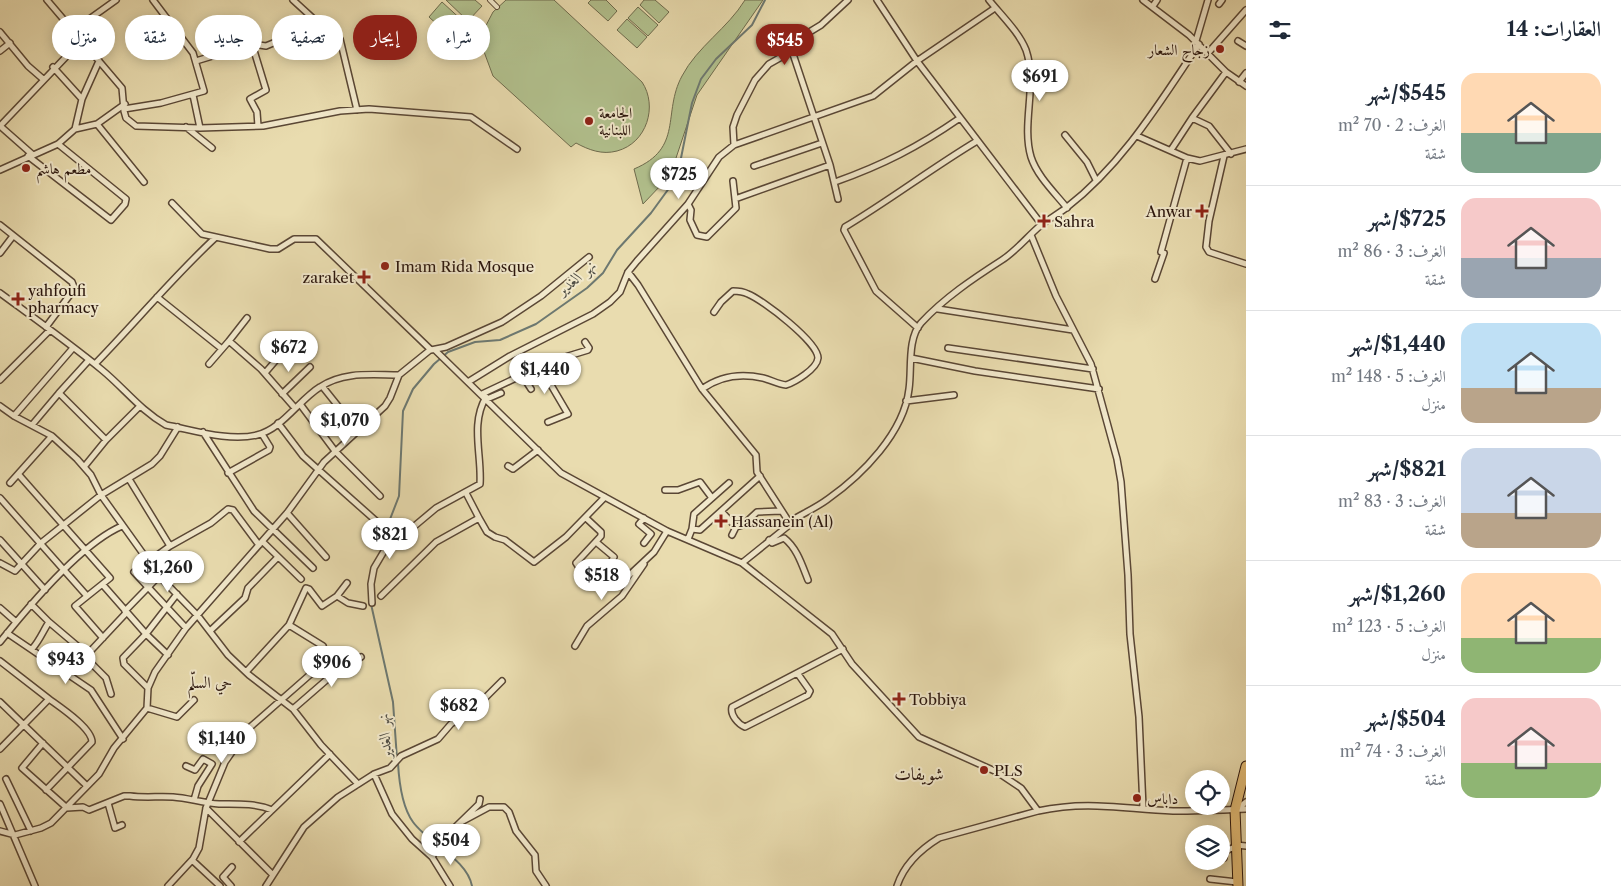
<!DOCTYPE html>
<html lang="ar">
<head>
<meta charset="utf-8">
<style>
  body { margin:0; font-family:"Libre Caslon Text",Amiri,serif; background:#f2f2f3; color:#1f2937; direction:rtl; height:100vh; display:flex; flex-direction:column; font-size:19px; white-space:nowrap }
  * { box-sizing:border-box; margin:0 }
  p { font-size:16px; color:#747a83 }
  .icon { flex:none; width:28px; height:28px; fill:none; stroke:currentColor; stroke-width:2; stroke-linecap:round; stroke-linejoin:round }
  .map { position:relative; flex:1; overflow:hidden; direction:ltr }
  .panel { display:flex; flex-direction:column; background:#fff; width:375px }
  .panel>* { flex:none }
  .top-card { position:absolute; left:15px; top:15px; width:475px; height:45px; direction:rtl; display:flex; gap:10px }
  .controls { position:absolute; left:1185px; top:770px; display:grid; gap:10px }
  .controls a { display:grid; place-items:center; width:45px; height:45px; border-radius:50%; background:#fff; box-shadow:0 2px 12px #0003; font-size:25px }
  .price { position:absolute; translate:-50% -42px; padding:0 11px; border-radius:18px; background:#fff; color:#222; font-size:16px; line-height:32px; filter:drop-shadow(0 1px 2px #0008) }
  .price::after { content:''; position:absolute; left:50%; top:30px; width:15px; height:11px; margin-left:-8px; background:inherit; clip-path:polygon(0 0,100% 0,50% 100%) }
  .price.on { background:#8f2418; color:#fff }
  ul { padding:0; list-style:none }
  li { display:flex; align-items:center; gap:15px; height:125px; padding:0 20px }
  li+li { border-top:1px solid #e0e1e3 }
  li span { display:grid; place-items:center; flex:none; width:140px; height:100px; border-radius:15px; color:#555 }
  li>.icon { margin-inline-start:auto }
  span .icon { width:60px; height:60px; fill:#fffc; stroke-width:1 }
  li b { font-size:21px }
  h2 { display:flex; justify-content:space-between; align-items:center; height:60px; padding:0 20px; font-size:21px }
  .chip { padding:0 18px; border-radius:22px; background:#fff; box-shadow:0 2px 12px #0003; font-size:18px; line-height:45px }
  .chip.on { background:#8f2418; color:#fff }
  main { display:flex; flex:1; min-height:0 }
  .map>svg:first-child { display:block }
</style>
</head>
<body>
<main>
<section class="panel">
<h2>العقارات: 14<svg class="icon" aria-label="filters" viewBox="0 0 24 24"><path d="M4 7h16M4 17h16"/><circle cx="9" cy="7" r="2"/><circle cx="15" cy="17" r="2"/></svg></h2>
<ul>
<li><span style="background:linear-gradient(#ffd9b3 60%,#7fa58c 0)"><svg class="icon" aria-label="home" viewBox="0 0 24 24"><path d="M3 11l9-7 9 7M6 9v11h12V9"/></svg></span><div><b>$545/شهر</b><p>الغرف: 2 · 70 m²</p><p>شقة</p></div></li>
<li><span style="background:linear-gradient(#f6c9c9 60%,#9aa5b1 0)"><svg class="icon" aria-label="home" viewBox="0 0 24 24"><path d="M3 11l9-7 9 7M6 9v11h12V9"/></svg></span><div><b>$725/شهر</b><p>الغرف: 3 · 86 m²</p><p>شقة</p></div></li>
<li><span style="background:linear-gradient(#bfe0f5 65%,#b9a48a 0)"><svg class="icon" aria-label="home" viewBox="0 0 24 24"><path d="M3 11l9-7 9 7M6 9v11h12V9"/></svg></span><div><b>$1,440/شهر</b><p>الغرف: 5 · 148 m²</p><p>منزل</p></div></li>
<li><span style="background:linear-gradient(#c9d6e8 65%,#b9a48a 0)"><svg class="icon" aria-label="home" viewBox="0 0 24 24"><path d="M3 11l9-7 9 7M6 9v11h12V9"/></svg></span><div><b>$821/شهر</b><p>الغرف: 3 · 83 m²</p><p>شقة</p></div></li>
<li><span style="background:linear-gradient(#ffd9b3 65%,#8fb573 0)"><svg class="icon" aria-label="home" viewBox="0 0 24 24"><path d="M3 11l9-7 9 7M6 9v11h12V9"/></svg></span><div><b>$1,260/شهر</b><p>الغرف: 5 · 123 m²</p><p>منزل</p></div></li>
<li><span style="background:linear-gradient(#f6c9c9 65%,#8fb573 0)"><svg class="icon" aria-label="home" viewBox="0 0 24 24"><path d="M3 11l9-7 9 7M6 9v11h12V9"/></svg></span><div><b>$504/شهر</b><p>الغرف: 3 · 74 m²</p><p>شقة</p></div></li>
</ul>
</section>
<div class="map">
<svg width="1246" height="886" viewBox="0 0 1246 886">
  <rect width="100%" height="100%" fill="#e9dcaf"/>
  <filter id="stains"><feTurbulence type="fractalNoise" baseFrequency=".004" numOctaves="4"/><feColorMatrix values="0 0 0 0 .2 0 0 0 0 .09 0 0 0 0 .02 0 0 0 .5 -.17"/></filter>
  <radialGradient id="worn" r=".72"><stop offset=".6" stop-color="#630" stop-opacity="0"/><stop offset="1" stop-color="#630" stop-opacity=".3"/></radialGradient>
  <path fill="#b2c18e" stroke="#6e6b4d" d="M446,0H475L482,6L468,21Z
    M506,0H554L642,82C658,106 647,143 617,151C602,155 589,150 576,143L571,147L493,76L483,49L481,35L493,12Z
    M591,0H606L617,11L608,21L588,3Z
    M644,0H655L669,12L659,23L640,5Z
    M745,0H763L697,95L676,158L662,184L643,204L634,169C684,148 662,113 682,76C697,47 728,28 745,0Z
    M442,2L465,23L452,38L429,17Z
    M638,7L658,25L648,36L628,18Z
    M627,19L647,37L637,48L617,30Z"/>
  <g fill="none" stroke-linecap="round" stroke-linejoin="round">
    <path stroke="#6d7870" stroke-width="2" d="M387,527L399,496L403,411L413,389L434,364L448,352L475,342L500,340L536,324L587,288L603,273L617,250L651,213L675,180L679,168L692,103L701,79L716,59L752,25L765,0
      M386,543L388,533
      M371,604L393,702L397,759
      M398,763C399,781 402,807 413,822C429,844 467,859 472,886"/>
    <g stroke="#5a4735" stroke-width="6">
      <path id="pedestrian" d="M490,0L497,7"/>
    </g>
    <g stroke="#5a4735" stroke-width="8">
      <path id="minor" d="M47,0L122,88L124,111L126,118L136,126L200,128L263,126L340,111L369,109L471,117L517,149
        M877,0L917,61L1042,225
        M989,0C1001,15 1019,32 1026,50C1038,85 1021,123 1031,157C1037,176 1055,193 1067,208
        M1143,0L1189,35L1226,72L1246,86
        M1219,4L1222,0
        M1153,6L1157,0
        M316,21L323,26L326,35L340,39L357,110
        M74,30L116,0
        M0,32L28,66L43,79
        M1196,41L1208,0
        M1238,41L1246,46
        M252,44L266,90L250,99L257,112L258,126
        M0,51L10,43
        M792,51L830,165L838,199
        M1208,53L1246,10
        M196,61L252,44L266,46L295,34L316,21L293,0
        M53,67L82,99
        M1239,82L1246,73
        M193,95L200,128
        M124,109L161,103L204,91L193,53L153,0
        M1192,118L1209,126L1231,154
        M97,124L144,182
        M0,126L82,40
        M0,126L33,155
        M186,127L212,148
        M75,129L82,99L99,61
        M1065,135L1087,162L1096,180
        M1137,136L1187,158L1200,161L1246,149
        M734,145L733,127L737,115L755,80L769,64L792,51L793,42L821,25L848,0
        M1171,150L1192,118L1226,72
        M28,156L111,220L125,204L126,199L58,144
        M1224,156L1209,221L1206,247L1209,252L1246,264
        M754,166L822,143
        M0,170L58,144L75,129L97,124L125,104
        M835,182C883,165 918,147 960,118
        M735,199L830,165
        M172,203L202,234L270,249H278L294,239H316L431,350L446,347L502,322L541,296L589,257
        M688,204L691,210L690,220L697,235L707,237L736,208L733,181
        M0,225L72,282L74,287L72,292L46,327
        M1031,235L1056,296L1091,364L1117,459L1121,482L1128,575L1130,634L1139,717L1143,807
        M0,253L13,236
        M628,272L638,285L702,389L756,455L757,472L789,522
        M1155,279L1164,253L1161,252L1187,158
        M0,293C34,318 69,343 102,370C124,388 140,410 166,425C193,430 229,442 257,435C282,429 299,400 320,387C344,371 372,375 399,375L430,350
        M157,297L222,349
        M938,309L1073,330
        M918,328L876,291L844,230L845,227C890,200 932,168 977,141
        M229,341L247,318
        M948,348L1093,369
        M436,351L561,473L667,531L742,563L832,634L852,664L919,737L997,772L1021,788L1038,811C1089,800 1123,809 1173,811C1197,811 1222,810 1246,809
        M911,358L975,371L1099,389
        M89,360L59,393L106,440
        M95,364C136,322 172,278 215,238
        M209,364L229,341L261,369L295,408
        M541,368L568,414L548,422
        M265,373L294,339
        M522,375L531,389
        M0,380L50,330
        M468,382L510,356L593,314L610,302L620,292L628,272L637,261L688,204L719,157L734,145L873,96L917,61L995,8
        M322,386L358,431
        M702,389C720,376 741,373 763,378C771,380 778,384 786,385C795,382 817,369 818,358C818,342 763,300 748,294C744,292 738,291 733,291L721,302L714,312
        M282,394L310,367
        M482,394L552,361L588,350L589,348L585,342
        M487,399L501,393
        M906,401L954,395
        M300,404L335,451L380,496
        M0,406L14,416L52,436L77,459L91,475L101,495L159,576L198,616L228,655L249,675L293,709L321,745L358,784
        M14,416L73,348
        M278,423L303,456L393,536L374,568L371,584L372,603
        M32,425L59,393
        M203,432L254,511L313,568
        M508,466L513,469L538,450
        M84,467L106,440L139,407
        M228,473L269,450L270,447L262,434
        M19,475L110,578L75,606L103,638
        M129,479L170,546
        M10,483L52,436
        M665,490H678L700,482L712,498
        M0,498L87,596
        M721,511L736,527L732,535
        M287,513L326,557
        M479,518L487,532L495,537L505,540L534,562L566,537L605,497
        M586,518L601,532V536L576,563C583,577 606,590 622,582L654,552L667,531
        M736,527L743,525L757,512L781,511
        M692,529L694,514L729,483
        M399,539L436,508L480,484C482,455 470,424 486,397
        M688,539L692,529L700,530L760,476
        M0,540L45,590
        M769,540L772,543L784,538C797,548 802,565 808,580
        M263,542L301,579
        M596,542L614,557L611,562
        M644,543L651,534L639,524L644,518
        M0,563L15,571L41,543L101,495L152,464L160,456L178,427
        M742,563L788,526L789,522C802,514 816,508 828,499C862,475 904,433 909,389C912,369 907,339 921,323C944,298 974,278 1002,260C1016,251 1028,236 1041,225C1049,219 1058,214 1066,208C1123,164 1160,102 1199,44
        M103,585L146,634L168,655
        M337,596L347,583
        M381,596L436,542L479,518L466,493
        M31,604L49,622C43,631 40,640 32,649
        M0,608L16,622
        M125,611L159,576
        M49,622L88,655
        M289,625L323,646
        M186,628L134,572L170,546L211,523L228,509L233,510L259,545
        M210,631L245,598L248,588L278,557
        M7,633L91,690L123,739
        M0,642C28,607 82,543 122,526
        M575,646L587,626L622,596L644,564
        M85,657L106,678L111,694
        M0,661L49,699L0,749
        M246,672L289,625L306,588L309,589L322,606L337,596L348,603L363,606
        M69,674L127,612
        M798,674L810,691L808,695L745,727C738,724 730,715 732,707L843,649
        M148,688L124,664L123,658L146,634L177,594
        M0,702L87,786
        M147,708L177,717L194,700
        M293,709L331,676L361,657
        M43,743L22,768L67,808L83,807L89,810L124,796H130C145,798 159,796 173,797C188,798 203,803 219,804C237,804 256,803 272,810
        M186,766L195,770L203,759L212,764L198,786L194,800
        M374,774L392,814L412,839L432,857L450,886
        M6,779L31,831
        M46,790L92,742C92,728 60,707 49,699
        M108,803L115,828L122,825
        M0,804L35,886
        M206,808L273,875
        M1238,808L1246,802
        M461,822L489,807H504L509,812L516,831L535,855L536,871L546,886
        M0,831L15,835L41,828L51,823L99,774L114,748L147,708L148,688L155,672L186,628L287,513L324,462L385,406L390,398L399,375
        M239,842L330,754
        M1236,845L1246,846
        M432,857L443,839L479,804L480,799
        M1224,858L1225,851L1235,847
        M192,860L220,886
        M1210,879L1237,882
        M168,886L193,859L199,848L206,808L225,762L248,729L321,665
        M231,886L223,877L232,867
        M266,886L304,827L338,797L374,774L390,768L401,756L438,739L451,724L478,705L502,681
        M897,886C904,865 921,849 939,838L1038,811"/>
    </g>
    <g stroke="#2a150c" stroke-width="11">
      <path id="trunk" d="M1238,886L1235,810L1246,766"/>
    </g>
    <use href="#pedestrian" stroke="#f1e8cb" stroke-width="4"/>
    <use href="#minor" stroke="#f1e8cb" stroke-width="5"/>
    <use href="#trunk" stroke="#e4be78" stroke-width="9"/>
  </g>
  <g fill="#8f2418" stroke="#f1e8cb" stroke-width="2">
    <circle cx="1220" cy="49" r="5"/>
    <circle cx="589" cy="121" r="5"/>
    <circle cx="26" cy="168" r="5"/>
    <path d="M1199.5 203.5h5v5h5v5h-5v5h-5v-5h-5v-5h5z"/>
    <path d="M1041.5 213.5h5v5h5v5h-5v5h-5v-5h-5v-5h5z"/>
    <circle cx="385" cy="266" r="5"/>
    <path d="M361.5 269.5h5v5h5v5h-5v5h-5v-5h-5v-5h5z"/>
    <path d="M15.5 291.5h5v5h5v5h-5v5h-5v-5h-5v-5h5z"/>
    <path d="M718.5 513.5h5v5h5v5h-5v5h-5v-5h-5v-5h5z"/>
    <path d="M896.5 691.5h5v5h5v5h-5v5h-5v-5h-5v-5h5z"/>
    <circle cx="984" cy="770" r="5"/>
    <circle cx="1137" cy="798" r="5"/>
  </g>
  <g text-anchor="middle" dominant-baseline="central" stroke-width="4" stroke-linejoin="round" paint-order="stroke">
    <g font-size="15" fill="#2a150c" stroke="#f1e8cb" text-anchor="start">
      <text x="1210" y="49" text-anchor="end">زجاح الشعار</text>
      <text x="599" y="112">الجامعة<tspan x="599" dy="17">اللبنانية</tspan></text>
      <text x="36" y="168">مطعم هاشم</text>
      <text x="1192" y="211" text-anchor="end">Anwar</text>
      <text x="1054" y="221">Sahra</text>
      <text x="395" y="266">Imam Rida Mosque</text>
      <text x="354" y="277" text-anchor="end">zaraket</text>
      <text x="28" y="290">yahfoufi<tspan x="28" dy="17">pharmacy</tspan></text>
      <text x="731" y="521">Hassanein (Al)</text>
      <text x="909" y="699">Tobbiya</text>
      <text x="994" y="770">PLS</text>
      <text x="1147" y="798">داباس</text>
    </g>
    <g font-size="16" font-style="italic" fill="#514f46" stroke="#f1e8cb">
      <text transform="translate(576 277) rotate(-40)">نهر الغدير</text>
      <text transform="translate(384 736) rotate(-94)">نهر الغدير</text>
    </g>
    <g font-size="16" fill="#2a150c" stroke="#f1e8cb">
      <text x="210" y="682">حي السلّم</text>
    </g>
    <g font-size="18" fill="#2a150c" stroke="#f1e8cb">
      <text x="919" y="774">شويفات</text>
    </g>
  </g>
  <rect width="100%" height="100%" filter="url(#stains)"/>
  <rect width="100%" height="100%" fill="url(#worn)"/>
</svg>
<div class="controls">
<a><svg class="icon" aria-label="locate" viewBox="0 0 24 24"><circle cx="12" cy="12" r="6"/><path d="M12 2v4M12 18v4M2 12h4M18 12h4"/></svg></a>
<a><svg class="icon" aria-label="layers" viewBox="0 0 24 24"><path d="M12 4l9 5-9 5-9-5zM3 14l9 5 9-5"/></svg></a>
</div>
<b class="price on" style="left:785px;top:66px">$545</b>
<b class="price" style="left:1040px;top:102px">$691</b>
<b class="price" style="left:679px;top:200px">$725</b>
<b class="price" style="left:289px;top:373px">$672</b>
<b class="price" style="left:545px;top:395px">$1,440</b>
<b class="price" style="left:345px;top:446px">$1,070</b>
<b class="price" style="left:390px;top:560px">$821</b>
<b class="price" style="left:168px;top:593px">$1,260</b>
<b class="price" style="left:602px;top:601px">$518</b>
<b class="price" style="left:66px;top:685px">$943</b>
<b class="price" style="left:332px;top:688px">$906</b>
<b class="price" style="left:459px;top:731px">$682</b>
<b class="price" style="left:222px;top:764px">$1,140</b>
<b class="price" style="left:451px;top:866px">$504</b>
<div class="top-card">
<a class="chip">شراء</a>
<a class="chip on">إيجار</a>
<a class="chip">تصفية</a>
<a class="chip">جديد</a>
<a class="chip">شقة</a>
<a class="chip">منزل</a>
</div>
</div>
</main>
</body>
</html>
